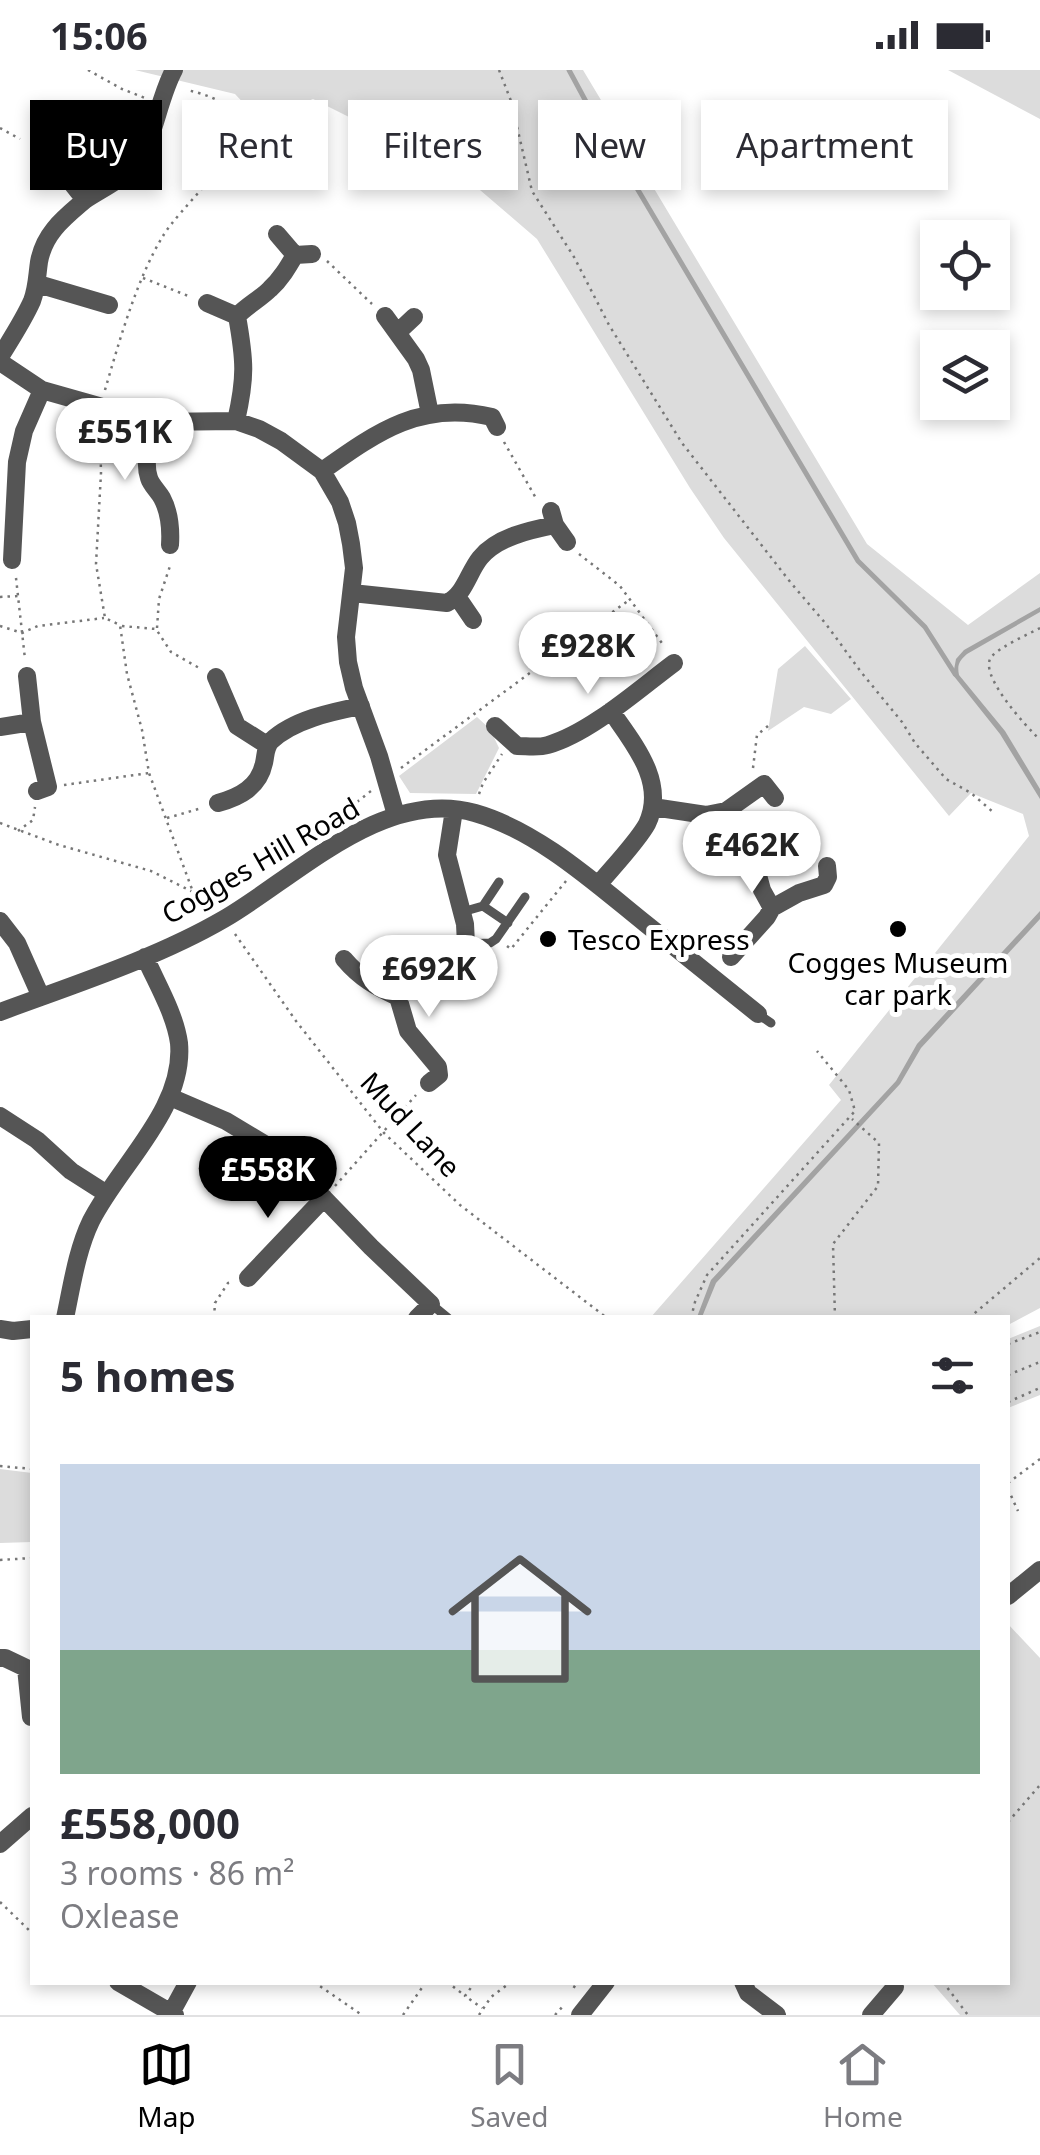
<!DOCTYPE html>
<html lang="en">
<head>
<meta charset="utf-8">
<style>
  body { margin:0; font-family:"Noto Sans",sans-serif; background:#f7f7f7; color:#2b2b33; height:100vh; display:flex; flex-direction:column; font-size:38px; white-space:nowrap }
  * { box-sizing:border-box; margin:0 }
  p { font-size:32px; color:#7c7c81 }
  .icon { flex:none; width:55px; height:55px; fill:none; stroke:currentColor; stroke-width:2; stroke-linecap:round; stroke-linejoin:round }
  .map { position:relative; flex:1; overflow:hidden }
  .drawer { position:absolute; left:30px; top:1245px; width:980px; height:670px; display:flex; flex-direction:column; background:#fff; border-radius:0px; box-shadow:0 5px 15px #0003 }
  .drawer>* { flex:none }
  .guide { position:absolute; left:30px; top:30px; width:980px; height:90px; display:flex; gap:20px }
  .fabs { position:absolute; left:920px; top:150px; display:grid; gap:20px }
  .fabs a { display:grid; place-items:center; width:90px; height:90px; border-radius:0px; background:#fff; box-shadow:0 5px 15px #0003; font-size:50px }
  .price { position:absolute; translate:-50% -85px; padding:0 22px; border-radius:35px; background:#fff; color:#222; font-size:32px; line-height:65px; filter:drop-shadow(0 2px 5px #0008) }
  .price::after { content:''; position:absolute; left:50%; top:60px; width:30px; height:22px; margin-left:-15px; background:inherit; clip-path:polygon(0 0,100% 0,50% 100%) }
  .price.selected { background:#000; color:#fff }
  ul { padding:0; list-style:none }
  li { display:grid; align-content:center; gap:20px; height:530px; padding:0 30px }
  li span { display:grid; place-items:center; height:310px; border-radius:0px; color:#555 }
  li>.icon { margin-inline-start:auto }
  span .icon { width:180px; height:180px; fill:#fffc; stroke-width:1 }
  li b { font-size:42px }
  h2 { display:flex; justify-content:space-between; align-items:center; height:120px; padding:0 30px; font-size:42px }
  .tag { padding:0 35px; border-radius:0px; background:#fff; box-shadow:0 5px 15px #0003; font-size:35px; line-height:90px }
  .tag.selected { background:#000; color:#fff }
  .status { display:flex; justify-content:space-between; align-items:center; height:70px; padding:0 50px; background:#fff; direction:ltr }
  .status svg { height:28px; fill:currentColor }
  .tab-bar { display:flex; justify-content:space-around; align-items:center; height:140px; border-top:2px solid #e1e1e2; background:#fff; font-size:28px; color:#7c7c81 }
  .tab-bar a { display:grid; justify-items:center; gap:5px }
  .tab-bar .selected { color:#000 }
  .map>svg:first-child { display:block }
</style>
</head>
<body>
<div class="status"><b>15:06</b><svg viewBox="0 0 49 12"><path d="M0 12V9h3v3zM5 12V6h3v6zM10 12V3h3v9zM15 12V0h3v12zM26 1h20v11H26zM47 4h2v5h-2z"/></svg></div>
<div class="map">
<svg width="1040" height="1945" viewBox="0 0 1040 1945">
  <rect width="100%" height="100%" fill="#fff"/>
  <path fill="#dcdcdc" d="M135,0H583L867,474L968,555L1040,503V1238L1008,1255V1248L651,1247L841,1030L829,1015L1029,766L1023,744L971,723L949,746L724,468L690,418L537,169L459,102L313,29L261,52L235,24Z
    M948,0H1040V49Z
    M805,576L851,629L831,644L804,637L768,661L778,599Z
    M477,647L490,659L499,678L476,724L410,723L399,706Z
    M1040,1256V1325L1008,1338V1269Z
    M0,1399L32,1403V1472L0,1473Z
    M1008,1554L1040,1588V1945H960L932,1913L1008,1912Z"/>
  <path fill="#a3a3a3" d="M1040,537V542L967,584C959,591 957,595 959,605L1005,661L1040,719V729L1000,664L953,605L956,589L964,580Z
    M1040,841V849L921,978L900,1014L716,1213L702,1247H697L711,1210L896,1011L917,974Z"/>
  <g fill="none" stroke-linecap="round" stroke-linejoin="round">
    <path stroke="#a3a3a3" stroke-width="5" d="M569,0L590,39L858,491L925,557L955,604"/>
    <path stroke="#777" stroke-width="2.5" stroke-dasharray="2.5 5" stroke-linecap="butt" d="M88,0L122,19L145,28
      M499,0L511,31L532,121L574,187L609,255L682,373L791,513L826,554L861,602L902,652L915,673L946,709L971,723L993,742
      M0,58L20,69
      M327,191L372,234
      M143,208L191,227
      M105,320C119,272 137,208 163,166C178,140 239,87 238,59C237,33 208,25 187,20
      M100,357L101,403L96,494L105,548L120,555L127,604L142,660L149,703L193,822
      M504,372L537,430
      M579,484L620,516L664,576
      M16,508L25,589
      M0,527L18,526
      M0,556L22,563L38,556L104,548
      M122,556L156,559L171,582L201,599
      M157,558L159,529L171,493
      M1040,558C1027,565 1003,575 992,586C976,603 1027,657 1040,670
      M401,698L629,530
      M753,698L757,665L768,656
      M64,715L149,703
      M479,724L483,713L502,684
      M167,748L202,738
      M0,753L59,775L151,801L193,822L211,835
      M18,761L33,750L35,737
      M310,769L371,721
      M235,864L296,951L384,1063L460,1135L607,1248
      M507,876L511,879L566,811
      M335,1116L416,1025
      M214,1248L215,1233L228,1213L233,1212
      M691,1248L695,1232L707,1205L855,1041L849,1020L817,981
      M835,1248L833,1174L878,1116L879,1073L852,1049
      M969,1248L1040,1188
      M1008,1274L1040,1262
      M1008,1305L1040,1292
      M1008,1332L1040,1318
      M0,1396L32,1399
      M1008,1413L1040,1389
      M1008,1419L1018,1441
      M0,1490L32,1488
      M1008,1752L1040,1715
      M0,1832L32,1863
      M314,1912L362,1945
      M447,1912L464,1925
      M475,1912L465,1926L482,1938
      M567,1912L576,1918
      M943,1912L968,1945
      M403,1945L426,1912
      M479,1945L491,1927L511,1912
      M555,1945L564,1935"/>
    <path stroke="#555" stroke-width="9" d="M483,836L508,853
      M462,842L483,836L499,812
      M466,874L490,873L496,869L525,827
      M758,944L771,953
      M431,1234L448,1248"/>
    <path stroke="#555" stroke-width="18" d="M85,130C103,118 126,108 138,91C154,70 159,27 174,0
      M277,164L295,185L312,184
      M38,214L109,235
      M207,233L237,246
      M237,246C248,235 260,229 270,219C281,209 288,197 295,185
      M385,246L416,289L421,300L430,344
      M398,262L414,247
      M0,287C11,269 23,251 32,231C37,218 37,206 39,192C44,163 64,148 85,130L40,73
      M0,292L42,320L155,352L236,351L259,359L281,371L322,401L340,432L347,453L351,474L354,498L346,567L348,592L354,618L379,686L396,745
      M236,351C246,307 245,291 237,246
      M155,352C151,368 143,391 149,408C151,415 158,421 162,428C170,443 171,459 170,475
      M322,401C377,362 421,330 492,347L497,357
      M551,441L555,455L567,472
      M12,490L17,392L24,361L42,320
      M352,523L447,533C465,524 468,503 480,488C497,467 530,460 555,455
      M458,528L473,550
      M27,606L32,652L48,717L37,721
      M216,607L237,656L267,675
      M495,656L517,676C527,676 538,678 548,675C590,663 639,619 674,593
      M0,657L32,652
      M218,733C240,727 259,717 264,693C266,684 265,678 271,671C293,650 331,642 361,636
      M653,737L706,745L726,741L736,771L754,791L762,820L772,838
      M726,741L764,714L775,728
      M598,815C612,798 637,772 647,754C667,712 633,673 611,641
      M0,851L17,873L41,927
      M731,887L767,847L772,838L799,823L824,815L828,807L827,796
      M344,889C360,908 376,917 398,927L408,961L438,997L439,1005L429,1013
      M398,927L416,913L451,898L457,891L466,874L465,854L447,785L454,740
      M0,942C73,915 157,888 224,849C296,807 384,717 475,743C538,761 595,813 646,854C683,884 721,914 758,944
      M170,1027L226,1051L266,1075L287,1090L371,1177L431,1234L417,1248
      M0,1046L37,1070L71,1101L107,1124
      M248,1208L324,1128
      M65,1248C72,1215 77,1180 91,1151C119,1095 185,1039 179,973C175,944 157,914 145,887
      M0,1259L13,1261L32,1259
      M1008,1526L1040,1500
      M0,1588H5L26,1598L31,1647
      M0,1774L32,1746
      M118,1912L175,1945
      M743,1912L748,1923L777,1945
      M171,1943L188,1912
      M580,1945L606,1912
      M871,1945L895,1917"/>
  </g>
  <g fill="#000" stroke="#fff" stroke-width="4">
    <circle cx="898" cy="859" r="10"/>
    <circle cx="548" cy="869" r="10"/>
  </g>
  <g text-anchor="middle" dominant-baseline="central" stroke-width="10" stroke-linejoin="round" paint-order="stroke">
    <g font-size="28" fill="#000" stroke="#fff">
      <text transform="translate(260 790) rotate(-30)">Cogges Hill Road</text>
      <text transform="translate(411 1054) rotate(47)">Mud Lane</text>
    </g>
    <g font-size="28" fill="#000" stroke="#fff" text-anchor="start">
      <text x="568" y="869">Tesco Express</text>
      <text x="898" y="892" text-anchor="middle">Cogges Museum<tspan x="898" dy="32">car park</tspan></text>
    </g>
  </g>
</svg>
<div class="fabs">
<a><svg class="icon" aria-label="locate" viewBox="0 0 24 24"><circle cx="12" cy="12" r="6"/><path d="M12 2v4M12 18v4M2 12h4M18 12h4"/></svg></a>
<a><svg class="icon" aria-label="layers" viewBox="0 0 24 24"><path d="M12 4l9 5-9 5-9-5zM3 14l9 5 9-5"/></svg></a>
</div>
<b class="price" style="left:125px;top:413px">£551K</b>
<b class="price" style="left:588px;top:627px">£928K</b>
<b class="price" style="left:752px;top:826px">£462K</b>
<b class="price" style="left:429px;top:950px">£692K</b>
<b class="price selected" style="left:268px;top:1151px">£558K</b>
<div class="guide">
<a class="tag selected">Buy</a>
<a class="tag">Rent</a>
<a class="tag">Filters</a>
<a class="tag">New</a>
<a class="tag">Apartment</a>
</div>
<section class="drawer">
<h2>5 homes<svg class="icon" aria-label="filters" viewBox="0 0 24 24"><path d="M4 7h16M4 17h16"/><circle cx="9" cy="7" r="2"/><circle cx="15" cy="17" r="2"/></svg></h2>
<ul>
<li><span style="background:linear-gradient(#c9d6e8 60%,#7fa58c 0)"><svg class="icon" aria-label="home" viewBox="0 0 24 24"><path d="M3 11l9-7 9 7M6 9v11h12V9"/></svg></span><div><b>£558,000</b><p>3 rooms · 86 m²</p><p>Oxlease</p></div></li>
</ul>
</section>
</div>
<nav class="tab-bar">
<a class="selected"><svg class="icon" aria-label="map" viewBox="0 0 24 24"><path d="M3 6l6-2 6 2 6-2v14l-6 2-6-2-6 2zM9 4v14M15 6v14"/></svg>Map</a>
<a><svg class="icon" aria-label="saved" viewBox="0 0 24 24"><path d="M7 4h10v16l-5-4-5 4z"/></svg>Saved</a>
<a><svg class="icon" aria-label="home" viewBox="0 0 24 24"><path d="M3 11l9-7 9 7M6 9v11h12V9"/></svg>Home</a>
</nav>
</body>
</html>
